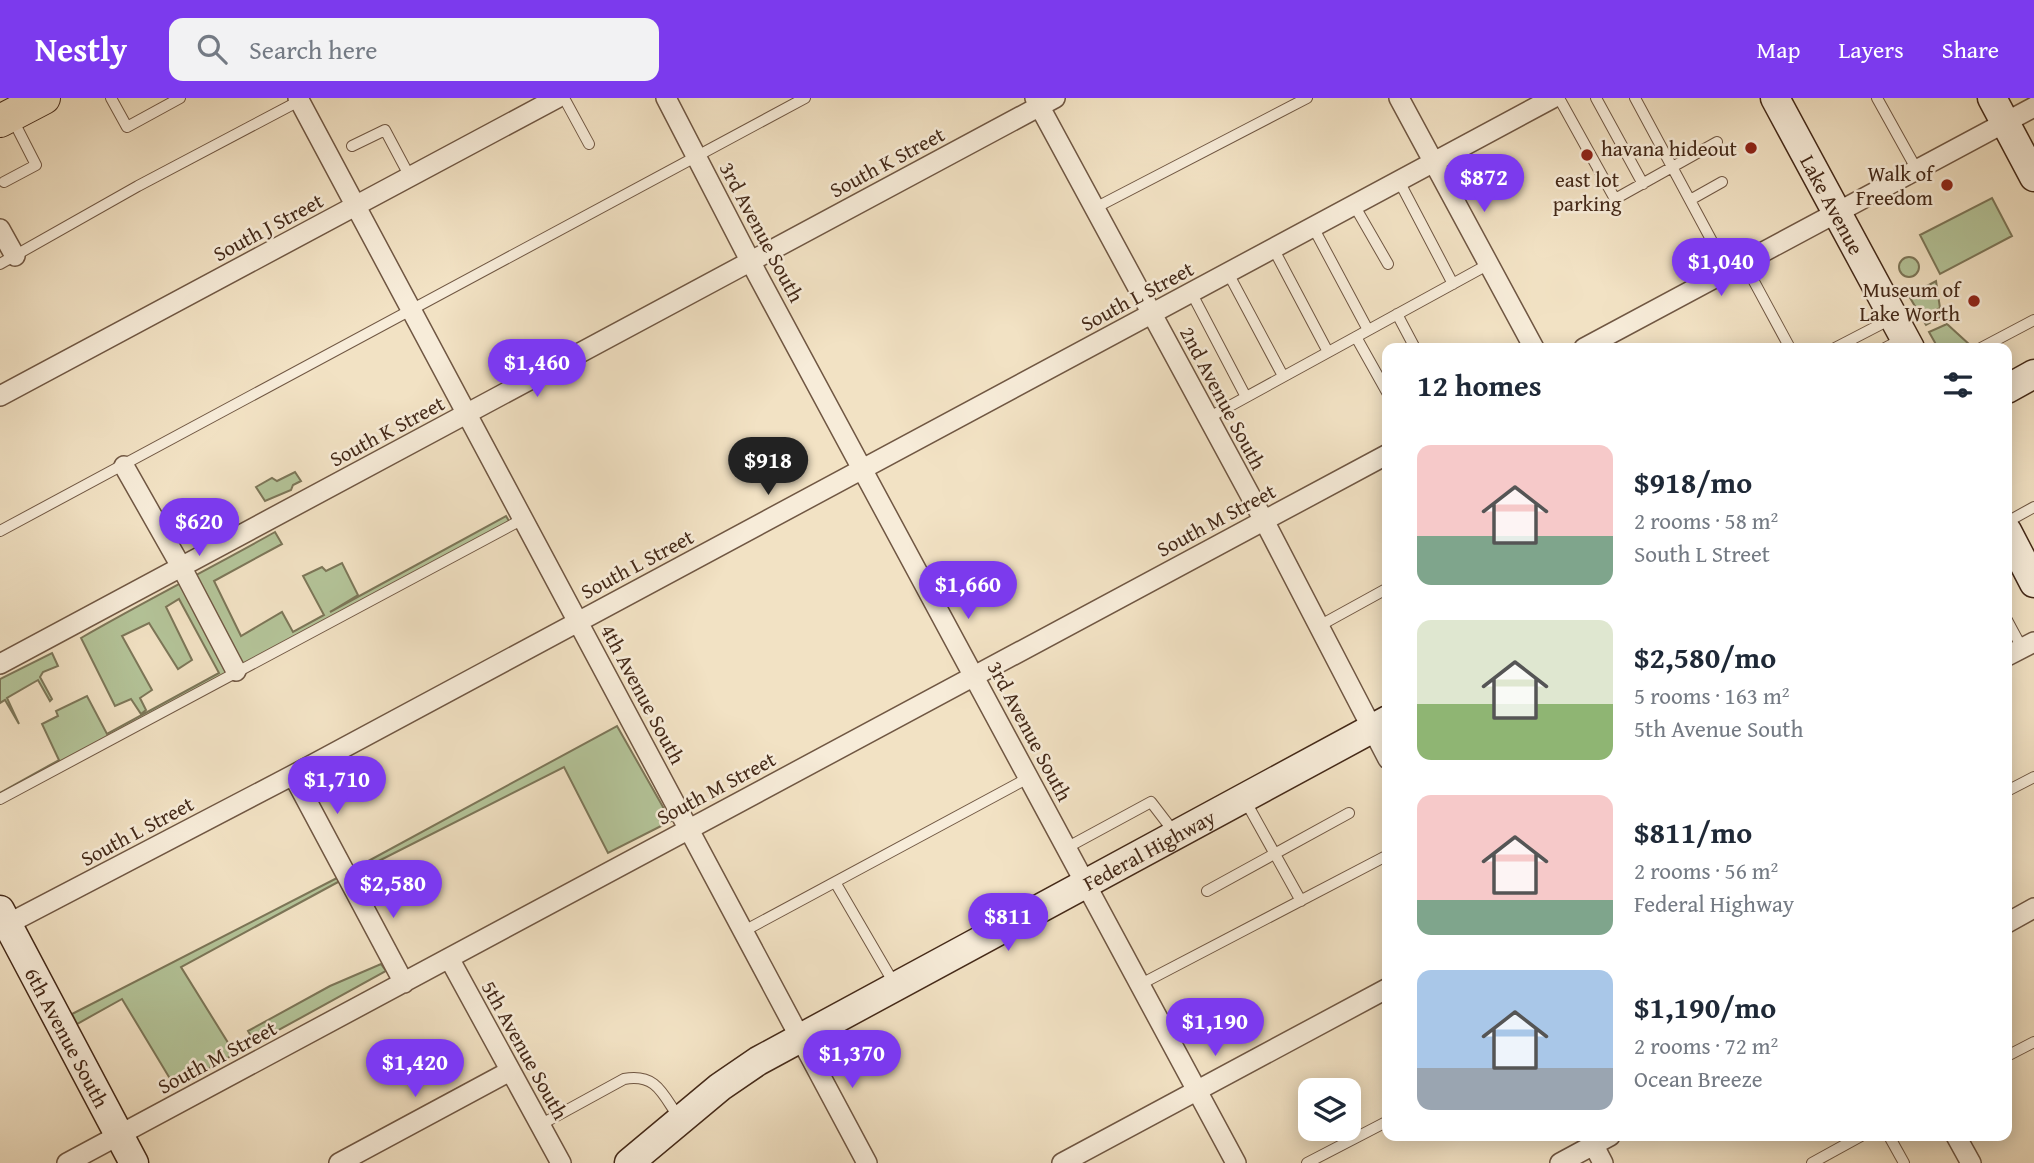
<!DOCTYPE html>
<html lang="en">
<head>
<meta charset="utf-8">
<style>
  body { margin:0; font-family:"Gentium Book Plus",serif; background:#f2f2f3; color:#1f2937; height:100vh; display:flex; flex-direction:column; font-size:26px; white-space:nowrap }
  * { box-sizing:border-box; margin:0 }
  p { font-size:23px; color:#747a83 }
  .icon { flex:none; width:38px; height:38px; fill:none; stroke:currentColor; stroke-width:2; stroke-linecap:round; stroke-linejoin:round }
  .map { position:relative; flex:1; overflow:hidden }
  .sheet { position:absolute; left:1382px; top:245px; width:630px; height:798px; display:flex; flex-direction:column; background:#fff; border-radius:14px; box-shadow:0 4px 18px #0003 }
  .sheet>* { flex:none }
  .controls { position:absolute; left:1298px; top:980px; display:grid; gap:14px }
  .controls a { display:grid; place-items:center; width:63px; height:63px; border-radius:14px; background:#fff; box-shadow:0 4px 18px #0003; font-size:35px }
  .price { position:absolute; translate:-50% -60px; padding:0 16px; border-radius:24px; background:#7c3aed; color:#fff; font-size:23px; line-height:46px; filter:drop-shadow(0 2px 4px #0008) }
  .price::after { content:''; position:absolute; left:50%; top:42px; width:21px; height:16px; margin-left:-10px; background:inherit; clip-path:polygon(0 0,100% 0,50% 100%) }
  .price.on { background:#222; color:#fff }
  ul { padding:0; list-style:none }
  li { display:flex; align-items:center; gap:21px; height:175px; padding:0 35px }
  li span { display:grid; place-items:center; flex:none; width:196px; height:140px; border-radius:14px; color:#555 }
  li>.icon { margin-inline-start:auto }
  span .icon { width:84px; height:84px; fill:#fffc; stroke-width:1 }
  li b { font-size:30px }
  h2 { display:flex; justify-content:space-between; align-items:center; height:84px; padding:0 35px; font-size:30px }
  header { display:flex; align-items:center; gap:42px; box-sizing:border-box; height:98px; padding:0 35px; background:#7c3aed; color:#fff }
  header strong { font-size:33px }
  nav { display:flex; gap:38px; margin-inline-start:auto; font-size:24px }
  .search { width:490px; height:63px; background:#f2f2f3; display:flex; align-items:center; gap:18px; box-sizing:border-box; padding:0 24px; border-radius:14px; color:#747a83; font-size:26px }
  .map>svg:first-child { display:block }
</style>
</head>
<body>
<header>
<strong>Nestly</strong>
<div class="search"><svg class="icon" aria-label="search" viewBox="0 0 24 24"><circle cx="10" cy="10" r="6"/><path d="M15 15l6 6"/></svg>Search here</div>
<nav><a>Map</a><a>Layers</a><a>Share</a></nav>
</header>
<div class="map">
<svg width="2034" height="1065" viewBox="0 0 2034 1065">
  <rect width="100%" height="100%" fill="#f2e2c4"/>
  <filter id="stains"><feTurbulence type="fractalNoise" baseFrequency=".00286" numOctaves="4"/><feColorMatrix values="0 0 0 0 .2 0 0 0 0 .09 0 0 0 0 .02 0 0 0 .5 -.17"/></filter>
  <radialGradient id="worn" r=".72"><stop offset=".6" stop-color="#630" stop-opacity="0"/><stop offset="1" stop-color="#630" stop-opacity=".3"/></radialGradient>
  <path fill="#b4c499" stroke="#7c7658" stroke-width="2" d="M1992,100L2012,138L1940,176L1920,137Z
    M1899 169a10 10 0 1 1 20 0a10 10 0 1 1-20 0Z
    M1936,183L1940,210L1938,211L1942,218L1926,227L1909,198L1914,195L1918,200L1926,196L1923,190Z
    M1947,226L1971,248L1966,250H1938L1929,234Z
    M295,374L301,383L293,387L291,392L265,403L256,389L272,380L277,383Z
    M506,418L513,430L0,705V695L59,662L42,626L58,618L56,613L87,598L107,636L219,575L179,501L166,509L192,562L178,571L149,525L122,538L152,592L140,600L146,612L141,616L131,601L115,608L81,540C145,503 211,470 275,434L282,446L214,483L241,538L282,514L293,534L324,517L303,478L322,469L326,473L342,465L358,497L330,514Z
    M52,555L58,568L43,574L40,579L52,601L50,603L38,582L7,600L19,626L5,602L0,605V581Z
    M617,628L671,723L608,755L564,669L351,777L181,869L235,956L175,989L122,901L77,926L72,916L337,780Z
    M381,866L386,873L255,945L248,933L330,888Z"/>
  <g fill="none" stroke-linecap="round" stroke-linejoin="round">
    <g stroke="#705743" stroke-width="12">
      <path id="lane" d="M111,0L127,29L180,0
        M564,0L589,46
        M1559,0L1615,101L1717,44
        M1596,0L1643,86
        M1635,0L1728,173
        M1877,0L1917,72
        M352,48L385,32L410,79
        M1399,83L1453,186
        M4,84L36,67L13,22
        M1690,102L1722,84
        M1354,107L1388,166
        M1095,110L1307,0
        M1313,129L1368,232
        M1273,150L1328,254
        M1744,165L1790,250
        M0,166L138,88L299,3
        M1228,175L1283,278
        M1191,194L1246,299
        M1397,216L1415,250
        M1356,239L1388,296
        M1835,250L1891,221
        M1885,250L1904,240
        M1981,250L2034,222
        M1208,320L1489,166
        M2007,424L2034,409
        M0,433L805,0
        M2007,522L2022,550
        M1319,528L1388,490
        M2007,693L2034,679
        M0,701L523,421
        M1246,704L1301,803
        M1068,749L1151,704L1174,734
        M835,784L895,887
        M1207,793L1349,715
        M744,833L1030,679
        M1141,886L1388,757
        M2007,958L2034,944
        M540,1027L624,981C657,975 663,997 679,1020
        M1889,1038L1904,1065
        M1307,1065L1388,1023
        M1812,1065L1861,1038"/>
    </g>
    <g stroke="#705743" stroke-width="22">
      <path id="street" d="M298,0L867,1065
        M666,0L757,176L1236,1065
        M1035,0L1269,432L1388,661
        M1399,0L1534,250
        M0,131L15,158
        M1584,250L2034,9
        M0,298L557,0
        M124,368L183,472L236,573
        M2007,558L2034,544
        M0,566L1055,0
        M293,677L404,885
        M2007,825L2034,810
        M0,830L293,677L1553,0
        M449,860L561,1065
        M1589,1038L1603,1065
        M1956,1038L1971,1065
        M67,1065L1388,356
        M339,1065L510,973
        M1062,1065L1388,890
        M1560,1065L1610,1038"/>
    </g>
    <g stroke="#442918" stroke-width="31">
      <g id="secondary">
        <path id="s1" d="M1775,0L1910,250"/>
        <path d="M1992,0L2034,79"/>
        <path d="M2007,291L2034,276"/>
        <path d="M2007,433L2034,485"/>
        <path id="s2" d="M0,812L134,1065"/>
        <path id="s3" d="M629,1065L720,989L758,963L1388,622"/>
      </g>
    </g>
    <g stroke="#442918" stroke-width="34">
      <path id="primary" d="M0,23L44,0"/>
    </g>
    <use href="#lane" stroke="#f7ecd9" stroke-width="10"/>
    <use href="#street" stroke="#f7ecd9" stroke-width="19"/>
    <use href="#secondary" stroke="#f7ecd9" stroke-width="28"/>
    <use href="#primary" stroke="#f2e2c4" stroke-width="32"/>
  </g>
  <g fill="#8f2418" stroke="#f7ecd9" stroke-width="2.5">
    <circle cx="1751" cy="50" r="7"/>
    <circle cx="1587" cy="57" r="7"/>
    <circle cx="1947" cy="87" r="7"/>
    <circle cx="1974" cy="203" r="7"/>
  </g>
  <g text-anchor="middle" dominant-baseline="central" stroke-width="5" stroke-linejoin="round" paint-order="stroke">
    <g font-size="21" fill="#442918" stroke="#f7ecd9" text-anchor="end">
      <text x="1737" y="50">havana hideout</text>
      <text x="1933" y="75">Walk of<tspan x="1933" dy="24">Freedom</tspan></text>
      <text x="1587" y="81" text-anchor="middle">east lot<tspan x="1587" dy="24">parking</tspan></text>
      <text x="1960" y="191">Museum of<tspan x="1960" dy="24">Lake Worth</tspan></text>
    </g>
    <g font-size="21" fill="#442918" stroke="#f7ecd9">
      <text transform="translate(887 64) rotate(-28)">South K Street</text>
      <text stroke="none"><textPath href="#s1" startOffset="121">Lake Avenue</textPath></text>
      <text transform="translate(268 129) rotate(-28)">South J Street</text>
      <text transform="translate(762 134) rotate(62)">3rd Avenue South</text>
      <text transform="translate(1137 198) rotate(-28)">South L Street</text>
      <text transform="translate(1223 300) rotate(62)">2nd Avenue South</text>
      <text transform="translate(387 333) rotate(-28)">South K Street</text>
      <text transform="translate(1216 422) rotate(-28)">South M Street</text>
      <text transform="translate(637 466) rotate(-28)">South L Street</text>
      <text transform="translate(643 596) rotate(62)">4th Avenue South</text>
      <text transform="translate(1030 633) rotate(62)">3rd Avenue South</text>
      <text transform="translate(716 690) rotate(-28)">South M Street</text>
      <text transform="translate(137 733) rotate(-28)">South L Street</text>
      <text stroke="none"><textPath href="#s3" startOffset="609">Federal Highway</textPath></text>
      <text stroke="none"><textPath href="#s2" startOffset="144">6th Avenue South</textPath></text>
      <text transform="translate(525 952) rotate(61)">5th Avenue South</text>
      <text transform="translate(217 959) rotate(-28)">South M Street</text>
    </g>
  </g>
  <rect width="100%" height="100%" filter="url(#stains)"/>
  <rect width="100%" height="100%" fill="url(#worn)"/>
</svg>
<div class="controls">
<a><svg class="icon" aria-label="layers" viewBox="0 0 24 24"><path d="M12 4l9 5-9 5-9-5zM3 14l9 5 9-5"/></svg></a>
</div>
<b class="price" style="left:1484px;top:116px">$872</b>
<b class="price" style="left:1721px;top:200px">$1,040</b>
<b class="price" style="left:537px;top:301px">$1,460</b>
<b class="price on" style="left:768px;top:399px">$918</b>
<b class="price" style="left:199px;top:460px">$620</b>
<b class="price" style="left:968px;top:523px">$1,660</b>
<b class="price" style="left:337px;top:718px">$1,710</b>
<b class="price" style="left:393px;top:822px">$2,580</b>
<b class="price" style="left:1008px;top:855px">$811</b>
<b class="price" style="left:1215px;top:960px">$1,190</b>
<b class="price" style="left:852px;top:992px">$1,370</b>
<b class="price" style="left:415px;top:1001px">$1,420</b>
<section class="sheet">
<h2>12 homes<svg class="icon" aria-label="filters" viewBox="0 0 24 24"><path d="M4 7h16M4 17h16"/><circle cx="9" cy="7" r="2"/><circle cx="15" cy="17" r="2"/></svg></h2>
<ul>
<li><span style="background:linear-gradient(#f6c9c9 65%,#7fa58c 0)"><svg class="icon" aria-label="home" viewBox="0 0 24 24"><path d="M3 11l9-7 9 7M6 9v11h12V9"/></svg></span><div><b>$918/mo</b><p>2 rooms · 58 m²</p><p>South L Street</p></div></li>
<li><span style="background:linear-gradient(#dfe7d0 60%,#8fb573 0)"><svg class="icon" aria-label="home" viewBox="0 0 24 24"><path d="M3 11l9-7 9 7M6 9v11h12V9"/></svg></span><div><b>$2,580/mo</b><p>5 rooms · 163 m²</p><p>5th Avenue South</p></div></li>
<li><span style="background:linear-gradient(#f6c9c9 75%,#7fa58c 0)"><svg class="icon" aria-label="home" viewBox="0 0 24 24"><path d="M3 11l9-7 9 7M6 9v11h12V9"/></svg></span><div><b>$811/mo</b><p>2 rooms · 56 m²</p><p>Federal Highway</p></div></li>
<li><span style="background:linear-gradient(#a9c7e8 70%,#9aa5b1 0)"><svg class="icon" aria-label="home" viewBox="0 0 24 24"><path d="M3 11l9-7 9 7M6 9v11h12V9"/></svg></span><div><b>$1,190/mo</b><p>2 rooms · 72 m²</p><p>Ocean Breeze</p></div></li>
</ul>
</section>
</div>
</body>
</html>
